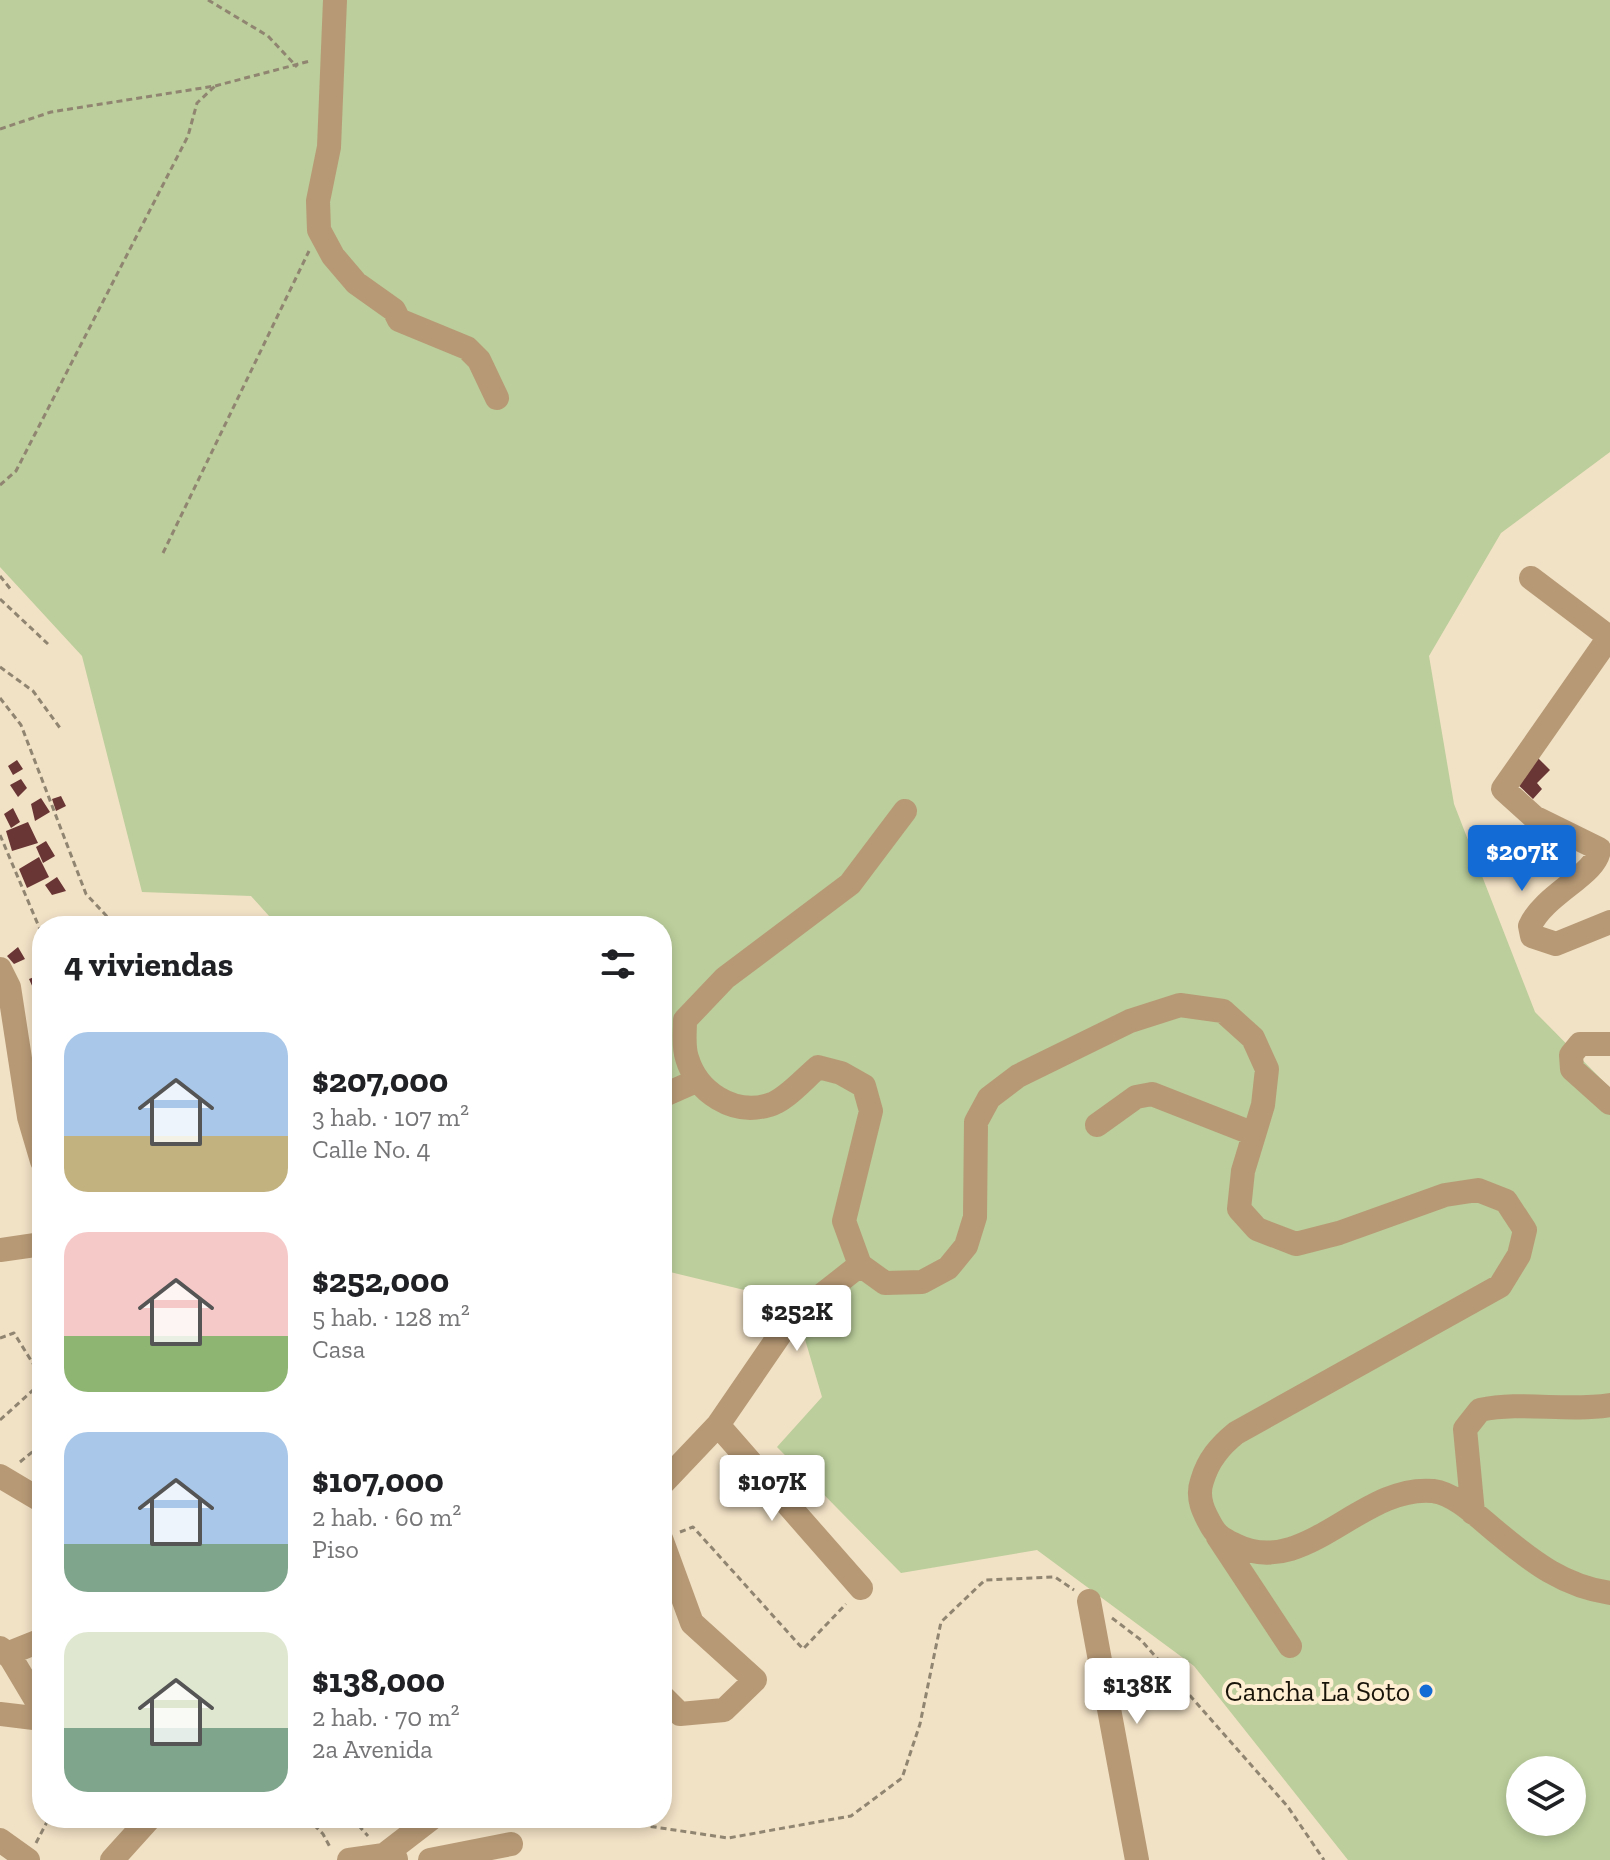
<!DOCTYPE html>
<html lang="es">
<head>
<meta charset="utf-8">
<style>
  body { margin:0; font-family:"Zilla Slab",serif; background:#f6f6f6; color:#202124; height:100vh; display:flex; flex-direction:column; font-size:30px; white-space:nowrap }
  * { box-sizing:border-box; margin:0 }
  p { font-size:26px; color:#757577 }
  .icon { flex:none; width:44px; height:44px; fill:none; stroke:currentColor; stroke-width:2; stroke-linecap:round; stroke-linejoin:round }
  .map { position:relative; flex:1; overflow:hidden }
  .details { position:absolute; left:32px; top:916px; width:640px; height:912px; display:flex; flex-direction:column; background:#fff; border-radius:32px; box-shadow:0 4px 12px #0003 }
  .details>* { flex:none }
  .fabs { position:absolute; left:1506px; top:1756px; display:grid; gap:16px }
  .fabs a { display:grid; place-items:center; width:80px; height:80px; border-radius:50%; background:#fff; box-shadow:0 4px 12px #0003; font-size:40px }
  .price { position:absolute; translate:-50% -68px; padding:0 18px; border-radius:8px; background:#fff; color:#222; font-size:26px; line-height:52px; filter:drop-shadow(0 2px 4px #0008) }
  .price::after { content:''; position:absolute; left:50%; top:48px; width:24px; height:18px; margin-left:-12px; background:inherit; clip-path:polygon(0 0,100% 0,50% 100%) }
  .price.on { background:#136cd6; color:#fff }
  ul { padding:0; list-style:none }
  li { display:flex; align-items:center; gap:24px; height:200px; padding:0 32px }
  li span { display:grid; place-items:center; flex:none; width:224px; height:160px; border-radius:24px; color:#555 }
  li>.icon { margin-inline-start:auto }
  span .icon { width:96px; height:96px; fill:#fffc; stroke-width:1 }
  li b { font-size:34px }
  h2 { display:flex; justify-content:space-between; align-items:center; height:96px; padding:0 32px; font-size:34px }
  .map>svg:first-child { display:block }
</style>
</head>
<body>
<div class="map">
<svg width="1610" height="1860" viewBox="0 0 1610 1860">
  <rect width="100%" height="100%" fill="#f1e1c5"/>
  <path fill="#bbce9b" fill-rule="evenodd" d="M0,0H1610V452L1501,533L1429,656L1454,804L1535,1012L1610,1088V1860H1348L1194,1666L1037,1550L901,1573L777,1447L822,1397L794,1302L670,1272L662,1265V926H278L251,896L142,892L82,656L0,567ZM1520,1770H1572V1822H1520Z"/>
  <path fill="#6a3535" d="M1538,758L1550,770L1537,783L1542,789L1533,799L1514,781Z
    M17,760L23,769L13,775L8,766Z
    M21,779L27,788L18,797L10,785Z
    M61,796L66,806L56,811L52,799Z
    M41,798L50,812L35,821L31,804Z
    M13,808L20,822L11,828L4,814Z
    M28,822L38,843L12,851L6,831Z
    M46,841L55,856L43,863L36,847Z
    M39,857L49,877L27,888L19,869Z
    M57,877L66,891L52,895L45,885Z
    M18,947L25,959L14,964L7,956Z
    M42,974V1008L29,979Z
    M1137,1658L1140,1672L1118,1677L1115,1664Z"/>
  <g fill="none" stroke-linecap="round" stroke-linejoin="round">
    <path stroke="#908571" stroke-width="3" stroke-dasharray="6 4" stroke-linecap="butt" d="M208,0L268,36L297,67
      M0,129L51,112L215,86L310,61
      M0,485L16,471L188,136L197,103L215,86
      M163,553L309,251
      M0,576L12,591
      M0,599L48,644
      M0,667L33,691L60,728
      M0,698L21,725L86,894L116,926
      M0,835L42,934
      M0,1338L14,1333L42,1378
      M0,1420L42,1382
      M20,1462L42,1444
      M680,1532L693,1527L803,1649L846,1604
      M1112,1618L1141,1640L1288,1807L1324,1860
      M307,1818L323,1834L331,1849
      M352,1818L368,1836
      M621,1822L728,1838L851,1816L902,1778L920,1724L941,1622L985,1580L1055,1577L1074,1590
      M36,1843L49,1818"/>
    <path stroke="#b79975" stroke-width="24" d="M335,0L329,147L318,201L319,230L333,256L356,283L394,310L399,320L467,348L479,360L497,398
      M1531,578L1609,637
      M1610,636L1503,789L1534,817L1599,849C1598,874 1544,894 1530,926L1532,936L1556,944L1610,922
      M905,811L850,884L725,978L685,1020C685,1032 683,1047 687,1058C697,1092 733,1116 769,1105C785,1101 804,1079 818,1067L841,1073L864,1086L871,1111L844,1221L860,1265L885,1283L922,1282L948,1268L966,1246L975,1217L976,1122L989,1098L1018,1076L1130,1021L1180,1005L1223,1011L1253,1038L1267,1069L1263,1105L1243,1171L1239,1209L1257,1229L1296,1244L1339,1233L1445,1195L1478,1190L1506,1201L1525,1230L1519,1255L1500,1286L1236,1433C1220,1446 1208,1460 1202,1481C1196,1498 1204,1513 1212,1527C1218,1537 1225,1540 1235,1545C1305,1580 1361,1484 1433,1491C1457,1494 1481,1520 1499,1534C1534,1563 1564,1586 1610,1593
      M0,969L9,987L29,1117L42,1161
      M1610,1044H1580L1571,1055L1572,1069L1610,1103
      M662,1096L696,1081
      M1097,1125L1136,1097L1152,1094L1254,1134
      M0,1250L42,1244
      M718,1425L861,1588
      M0,1476L42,1501
      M662,1484L718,1425L790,1320L860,1265
      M1473,1513L1465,1429L1480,1410C1523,1401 1566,1412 1610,1405
      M1218,1537L1290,1646
      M662,1541L692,1623L755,1680L724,1710L680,1714L662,1696
      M1089,1601L1137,1860
      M0,1648L11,1658L42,1710
      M7,1654L42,1640
      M0,1714L42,1719
      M0,1840L28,1860
      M384,1855L432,1818
      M112,1860L150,1818
      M349,1860L384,1855L396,1859
      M430,1860L511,1844"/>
  </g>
  <circle fill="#136cd6" stroke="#feeed2" stroke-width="3" cx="1426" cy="1691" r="8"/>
  <g text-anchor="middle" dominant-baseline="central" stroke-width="8" stroke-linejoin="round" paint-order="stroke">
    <g font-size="28" fill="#19140a" stroke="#feeed2" text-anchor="end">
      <text x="1410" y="1691">Cancha La Soto</text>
    </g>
  </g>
</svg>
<div class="fabs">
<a><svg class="icon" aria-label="layers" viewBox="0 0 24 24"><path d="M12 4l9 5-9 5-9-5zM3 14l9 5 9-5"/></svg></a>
</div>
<b class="price on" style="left:1522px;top:893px">$207K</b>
<b class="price" style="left:797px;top:1353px">$252K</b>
<b class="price" style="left:772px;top:1523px">$107K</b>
<b class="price" style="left:1137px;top:1726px">$138K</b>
<section class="details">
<h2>4 viviendas<svg class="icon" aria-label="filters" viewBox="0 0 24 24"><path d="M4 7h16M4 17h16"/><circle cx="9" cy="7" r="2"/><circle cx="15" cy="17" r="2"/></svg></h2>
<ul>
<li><span style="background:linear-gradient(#a9c7e8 65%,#c2b280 0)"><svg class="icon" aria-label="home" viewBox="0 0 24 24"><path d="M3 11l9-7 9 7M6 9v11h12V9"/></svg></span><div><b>$207,000</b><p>3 hab. · 107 m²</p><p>Calle No. 4</p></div></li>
<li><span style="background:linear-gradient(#f6c9c9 65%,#8fb573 0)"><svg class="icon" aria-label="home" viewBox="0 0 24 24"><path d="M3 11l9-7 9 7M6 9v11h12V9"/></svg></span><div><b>$252,000</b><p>5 hab. · 128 m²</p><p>Casa</p></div></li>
<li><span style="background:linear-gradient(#a9c7e8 70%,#7fa58c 0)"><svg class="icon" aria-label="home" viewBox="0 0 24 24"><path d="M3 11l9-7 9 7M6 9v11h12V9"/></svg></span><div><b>$107,000</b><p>2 hab. · 60 m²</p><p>Piso</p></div></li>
<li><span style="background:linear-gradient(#dfe7d0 60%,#7fa58c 0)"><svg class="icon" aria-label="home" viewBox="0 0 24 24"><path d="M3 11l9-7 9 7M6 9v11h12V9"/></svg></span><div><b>$138,000</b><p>2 hab. · 70 m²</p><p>2a Avenida</p></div></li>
</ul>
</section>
</div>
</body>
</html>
